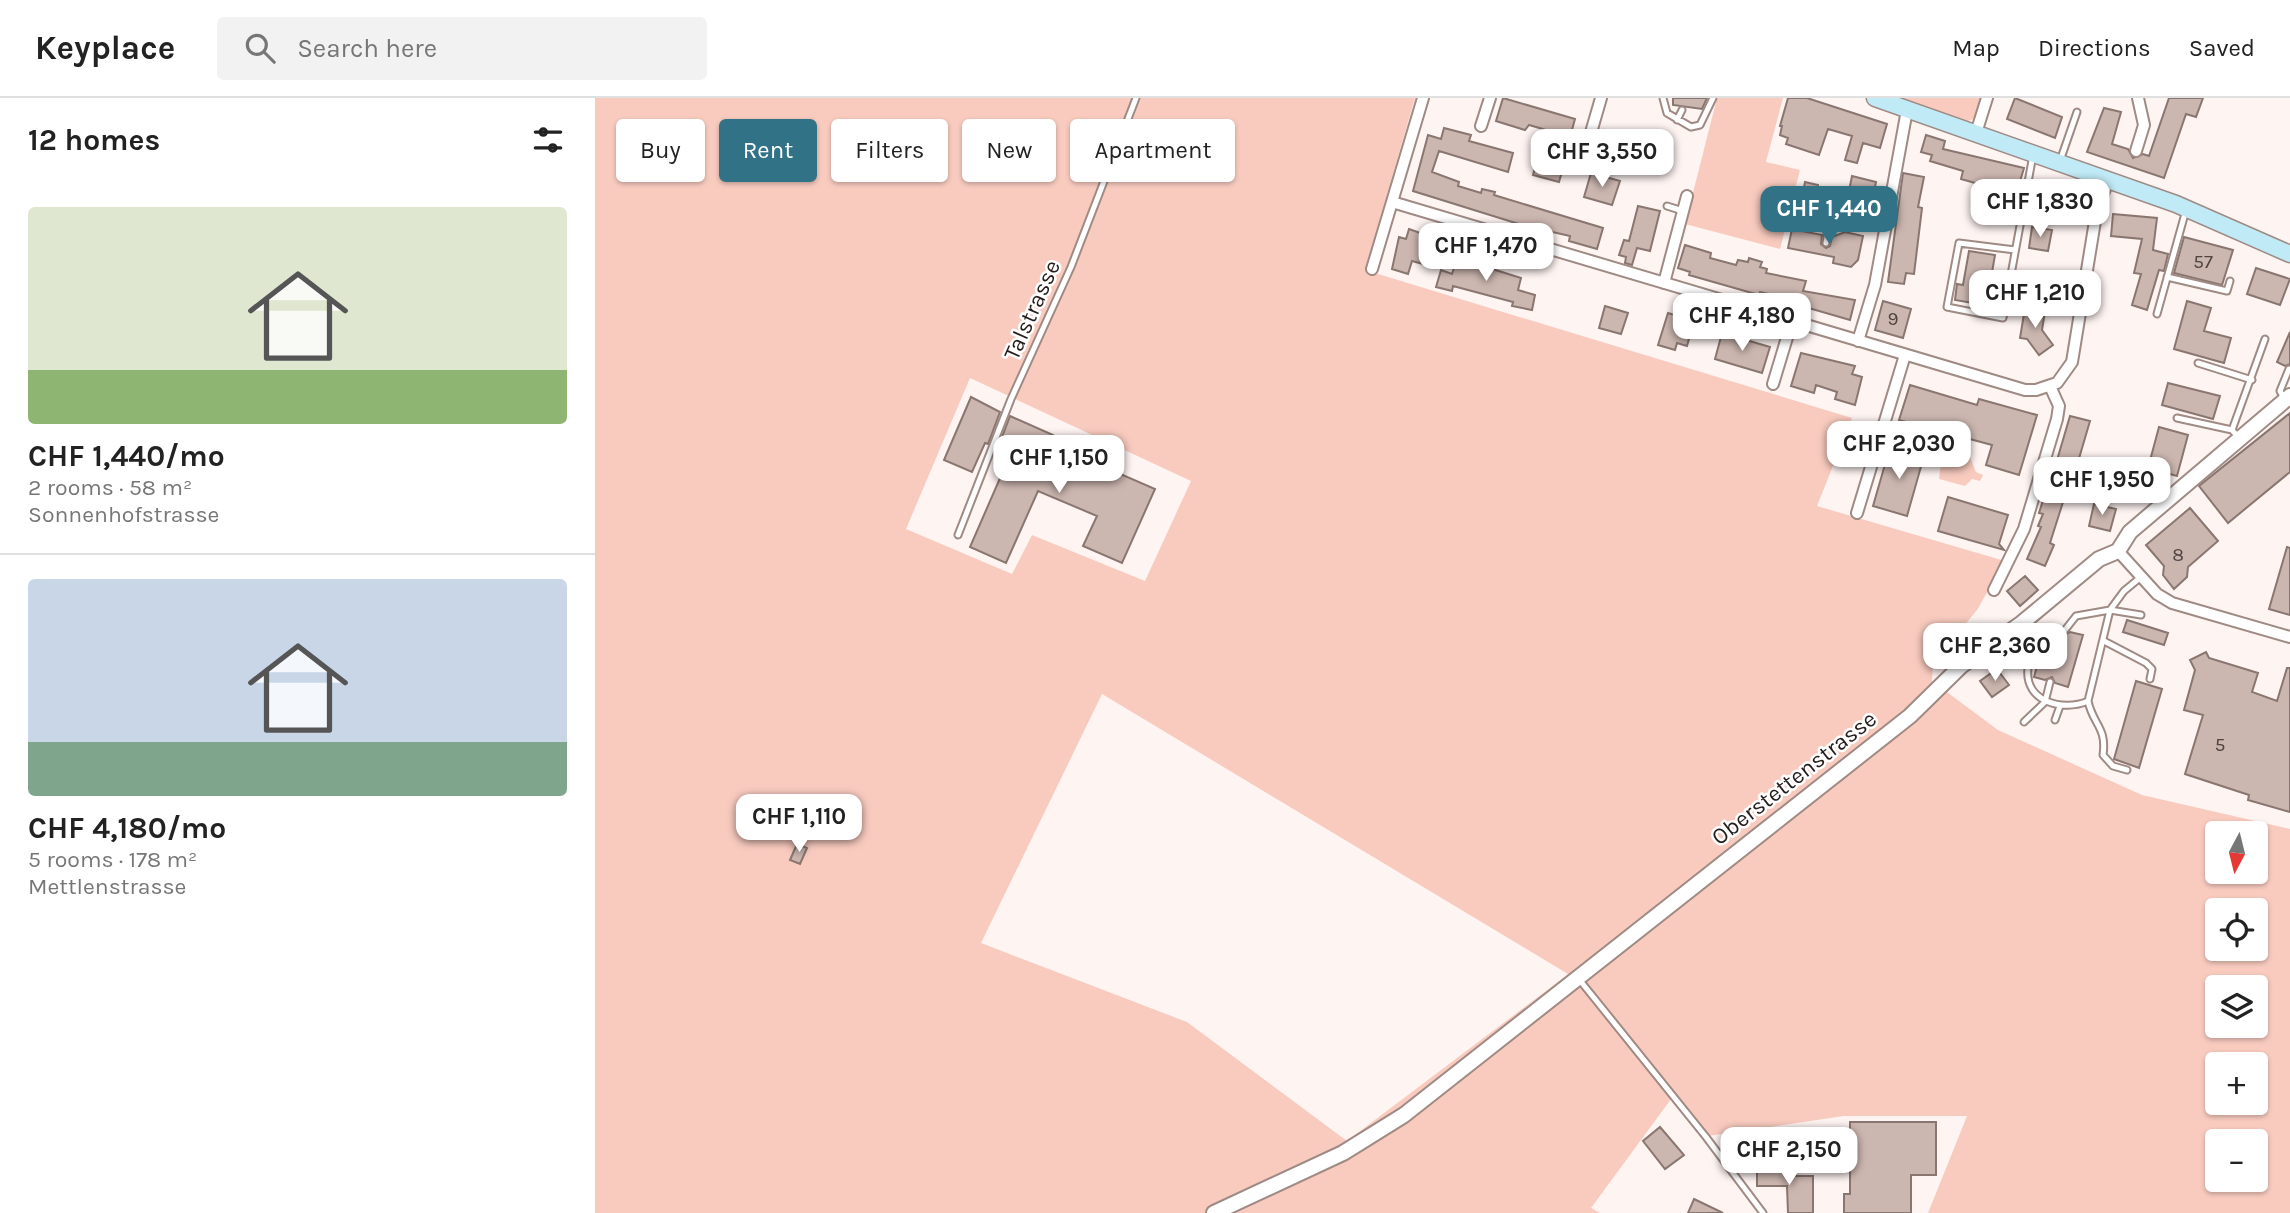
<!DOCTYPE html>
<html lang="en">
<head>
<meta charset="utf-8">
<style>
  body { margin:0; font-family:Karla,sans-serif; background:#f2f2f2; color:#222; height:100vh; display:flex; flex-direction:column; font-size:26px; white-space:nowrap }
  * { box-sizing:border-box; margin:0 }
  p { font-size:23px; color:#767676 }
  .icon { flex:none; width:38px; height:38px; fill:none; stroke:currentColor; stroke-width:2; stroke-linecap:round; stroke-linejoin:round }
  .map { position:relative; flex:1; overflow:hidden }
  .details { display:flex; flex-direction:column; background:#fff; width:595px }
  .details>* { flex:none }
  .hud { position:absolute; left:21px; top:21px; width:665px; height:63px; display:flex; gap:14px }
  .needle { width:46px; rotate:187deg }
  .buttons { position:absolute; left:1610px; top:723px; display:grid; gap:14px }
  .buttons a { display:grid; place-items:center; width:63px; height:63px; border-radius:7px; background:#fff; box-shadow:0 2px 5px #0004; font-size:35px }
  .price { position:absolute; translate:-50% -60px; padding:0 16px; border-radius:14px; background:#fff; color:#222; font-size:23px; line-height:46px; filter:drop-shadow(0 2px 4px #0008) }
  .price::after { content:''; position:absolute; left:50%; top:42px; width:21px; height:16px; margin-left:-10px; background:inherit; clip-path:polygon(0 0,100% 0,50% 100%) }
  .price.on { background:#327286; color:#fff }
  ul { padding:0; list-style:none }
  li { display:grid; align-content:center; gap:14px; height:371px; padding:0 28px }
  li+li { border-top:2px solid #e0e0e0 }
  li span { display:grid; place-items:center; height:217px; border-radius:7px; color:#555 }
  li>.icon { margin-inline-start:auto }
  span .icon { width:126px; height:126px; fill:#fffc; stroke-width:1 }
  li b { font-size:30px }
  h2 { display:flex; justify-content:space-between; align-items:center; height:84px; padding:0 28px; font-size:30px }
  .pill { padding:0 24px; border-radius:7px; background:#fff; box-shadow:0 2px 5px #0004; font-size:24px; line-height:63px }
  .pill.on { background:#327286; color:#fff }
  header { display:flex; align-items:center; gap:42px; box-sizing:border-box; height:98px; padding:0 35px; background:#fff; border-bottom:2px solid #e0e0e0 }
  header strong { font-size:33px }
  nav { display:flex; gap:38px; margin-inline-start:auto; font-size:24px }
  .search { width:490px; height:63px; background:#f2f2f2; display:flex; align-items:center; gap:18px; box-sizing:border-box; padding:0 24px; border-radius:7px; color:#767676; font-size:26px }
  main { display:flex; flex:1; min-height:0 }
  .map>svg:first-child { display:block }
</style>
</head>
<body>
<header>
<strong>Keyplace</strong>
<div class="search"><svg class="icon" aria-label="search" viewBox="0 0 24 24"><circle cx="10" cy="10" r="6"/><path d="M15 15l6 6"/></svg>Search here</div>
<nav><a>Map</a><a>Directions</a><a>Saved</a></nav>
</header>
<main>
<section class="details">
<h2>12 homes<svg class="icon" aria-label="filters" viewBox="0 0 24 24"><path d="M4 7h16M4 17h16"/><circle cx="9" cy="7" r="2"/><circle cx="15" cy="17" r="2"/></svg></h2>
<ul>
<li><span style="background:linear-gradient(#dfe7d0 75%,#8fb573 0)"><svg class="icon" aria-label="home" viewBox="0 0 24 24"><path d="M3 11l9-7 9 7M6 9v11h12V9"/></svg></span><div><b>CHF 1,440/mo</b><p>2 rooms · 58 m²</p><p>Sonnenhofstrasse</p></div></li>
<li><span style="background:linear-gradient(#c9d6e8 75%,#7fa58c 0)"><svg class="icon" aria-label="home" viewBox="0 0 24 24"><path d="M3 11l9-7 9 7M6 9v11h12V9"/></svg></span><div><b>CHF 4,180/mo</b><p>5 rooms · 178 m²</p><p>Mettlenstrasse</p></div></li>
</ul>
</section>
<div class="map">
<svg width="1695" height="1115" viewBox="0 0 1695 1115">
  <rect width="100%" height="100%" fill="#fef4f2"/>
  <path fill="#f9cbbf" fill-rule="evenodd" d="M0,0H820L770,172L1257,320L1222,408L1410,463L1382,512L1338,566L1337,583L1403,632L1547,697L1695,731V1115H1333L1372,1018H1249L1113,1038L1079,997L996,1110L1005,1115H0ZM375,280L596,383L550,483L437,437L417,476L311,431ZM507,596L973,876L972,877L752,1043L592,924L386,845ZM1622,735H1661V774H1622ZM1622,812H1661V850H1622ZM1622,889H1661V928H1622ZM1622,966H1661V1004H1622ZM1622,1043H1661V1082H1622Z
    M1122,0H1188L1171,64L1205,72L1185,151L1090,126Z
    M1305,0H1387L1381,20L1373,23Z
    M1347,358L1375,359L1381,374L1388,377L1385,383L1377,381L1370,388L1344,381Z"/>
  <path fill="#ccb6b0" stroke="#8a7670" stroke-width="2" d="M908,0L980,21L975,39L934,27L930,32L901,23Z
    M1078,0H1112L1107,11L1078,7Z
    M1193,0H1212L1292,26L1285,50L1268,45L1262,65L1250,62L1257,38L1233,31L1224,57L1191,46L1193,40L1185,37L1187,28H1185Z
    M1420,0L1467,19L1460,40L1412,21Z
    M1574,0H1608L1601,19L1591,16L1569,80L1492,54L1509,10L1526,14L1517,46L1533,51L1538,60L1548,56L1554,58Z
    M849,30L876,37L874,43L918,55L913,74L844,53L837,74L864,84L863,88L886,95L887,91L900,94L899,97L1008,130L1002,151L974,143L975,138L927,127L818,93L833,37L846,41Z
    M1010,32L1045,42L1038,64L1004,54Z
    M1331,37L1350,43L1348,51L1429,70L1420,100L1386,91L1387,87L1366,81L1368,73L1335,63L1337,57L1326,54Z
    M942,62L968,70L964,84L938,77Z
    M996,75L1025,83L1017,107L989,99Z
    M1308,75L1329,79L1323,109L1327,110L1319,176L1311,175L1309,186L1293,184Z
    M1257,78L1281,84L1280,89L1285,90L1282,103L1277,102L1276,108L1252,103Z
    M1210,84L1223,87L1219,108L1206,104Z
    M1463,85L1491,91L1486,117L1450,110L1455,87L1463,88Z
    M1043,108L1065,113L1055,153L1042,150L1037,167L1030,165L1031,159L1024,157L1029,142L1034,143Z
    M1518,116L1562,120L1558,152L1573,156L1569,173L1564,172L1552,212L1537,207L1546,176L1539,175L1547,141L1516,138Z
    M1437,129L1457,132L1453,153L1434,150Z
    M814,131L831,137L828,146L833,148L828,166L817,163L813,176L797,171L804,139L811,141Z
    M1197,131L1227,137L1226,146L1231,150L1235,148L1237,139L1250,134L1268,138L1263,162L1256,169L1238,165L1239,159L1193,150Z
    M1589,139L1638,152L1627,187L1579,175Z
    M1090,147L1116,155L1115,160L1141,167L1143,162L1153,164L1154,160L1167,164L1165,169L1172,171L1171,175L1211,183L1208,193L1260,202L1255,222L1186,202V199L1165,194L1164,197L1094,177L1095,174L1083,170Z
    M1374,153L1400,157L1394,192L1399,193L1396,208L1360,202L1362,186L1368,187Z
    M862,160L926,180L923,192L940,197L937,212L917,208L918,204L858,188L857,193L841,189L846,172L857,176Z
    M1661,170L1695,181L1685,207L1652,196Z
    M1288,203L1316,211L1308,240L1280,232Z
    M1592,203L1616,210L1609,233L1636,240L1629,265L1579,251Z
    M1010,208L1033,215L1026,236L1004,230Z
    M1430,210L1450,213L1447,232L1458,247L1444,257L1432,241L1425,240Z
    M1073,215L1099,223L1092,248L1082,245L1080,252L1063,247Z
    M1695,234V266L1690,268L1682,264Z
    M1127,235L1175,249L1167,275L1120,261Z
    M1206,255L1260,268L1257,276L1267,279L1260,307L1240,301L1242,294L1221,287L1219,295L1196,288Z
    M1573,285L1625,298L1618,321L1567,307Z
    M1315,287L1382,307L1384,301L1442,317L1424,377L1391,367L1397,347L1304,322Z
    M376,299L405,314L393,346L390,345L377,374L349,362Z
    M1695,315V374L1633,425L1604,388Z
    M415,318L458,337L454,345L560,391L527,465L488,448L502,418L443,393L411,465L375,449L416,355L403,350Z
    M1475,318L1495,323L1480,374L1460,369Z
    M1564,329L1593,337L1582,378L1553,370Z
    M1295,349L1329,358L1312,418L1278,408Z
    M1455,392L1465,395L1464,400L1469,401L1455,445L1459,447L1450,468L1432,461L1446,429L1443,428L1448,416L1444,415L1450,396H1453Z
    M1353,399L1413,417L1404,446L1409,452L1343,433Z
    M1499,406L1521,411L1515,433L1494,428Z
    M1595,410L1623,443L1593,469L1592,479L1579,491L1568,477L1569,468L1551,447Z
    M1692,449L1695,450V517L1674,511Z
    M1430,478L1443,492L1425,508L1412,493Z
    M1532,522L1573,535L1569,547L1528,534Z
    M1453,527L1465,531L1469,537L1475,534L1488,537L1473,589L1460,585L1457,579L1450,582L1439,579Z
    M1611,554L1614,560L1663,575L1657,594L1682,603L1692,570H1695V714L1653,702L1654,697L1590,676L1608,617L1589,612L1600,572L1595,562Z
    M1402,571L1414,587L1397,599L1385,583Z
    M1541,583L1567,591L1544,670L1519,661Z
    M202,746L212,750L205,766L195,762Z
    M1255,1024H1341V1077H1316V1115H1249V1096H1255Z
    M1065,1029L1089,1057L1070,1071L1048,1043Z
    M1162,1067H1188V1073H1201V1078H1218V1115H1193L1192,1088H1162Z
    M1099,1101L1128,1115H1093Z"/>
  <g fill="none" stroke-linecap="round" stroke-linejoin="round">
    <g stroke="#9f8a84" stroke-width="9">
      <path id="service" d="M1068,0L1072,15L1096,29L1105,27L1118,0
        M1082,22L1087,12
        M1465,63L1482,14
        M1229,99C1245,115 1269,120 1292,123
        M1072,108L1088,113
        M1231,145L1238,109
        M1420,152L1364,145L1352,209L1408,220L1438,57
        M1440,177L1491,184
        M1572,179L1632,193L1635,183
        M1562,216L1591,112
        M1603,265L1657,282
        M1690,302L1685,293L1694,271
        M1582,320L1637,332
        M1645,341L1637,332L1670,241
        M1553,390L1552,396L1565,405
        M363,437L416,301L476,169L541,0
        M1470,532L1481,518L1515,512L1546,517
        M1445,533C1440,545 1435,558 1433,570C1429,604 1468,614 1493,603L1515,512L1529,493L1546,479
        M1509,543L1551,565L1557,571L1555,581
        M1493,603C1498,627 1512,629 1508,657L1518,668L1532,672
        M1460,622L1465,608
        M1429,624L1450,604L1455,584
        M983,880L1111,1039L1168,1115"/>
    </g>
    <g stroke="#9f8a84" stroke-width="14">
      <path id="minor" d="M886,28L895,0
        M1381,35L1392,0
        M1541,53L1549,27L1543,0
        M988,62L1006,0
        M797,104L1430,292H1441L1462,285L1477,264L1502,111L1514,81
        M777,171L828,0
        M1069,185L1092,98
        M1263,243L1280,187L1312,12
        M1178,286L1197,223
        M1262,415L1310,257
        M1523,453L1562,496L1577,505L1695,539
        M1399,492L1429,431L1462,321L1464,308L1455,288"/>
    </g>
    <g stroke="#9f8a84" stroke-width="18">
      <path id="tertiary" d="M619,1115L748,1055L809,1017L1315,618L1366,568L1427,525L1504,461L1523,453L1535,434L1695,298"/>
    </g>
    <g stroke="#9f8a84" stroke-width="19">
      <path id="secondary" d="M1280,0L1581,106L1695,156"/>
    </g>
    <use href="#service" stroke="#fff" stroke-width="5"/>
    <use href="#minor" stroke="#fff" stroke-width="10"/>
    <use href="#tertiary" stroke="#fff" stroke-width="14"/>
    <use href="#secondary" stroke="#c0eaf5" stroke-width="16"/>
  </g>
  <g text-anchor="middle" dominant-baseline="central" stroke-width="5" stroke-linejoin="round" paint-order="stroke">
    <g font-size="19" fill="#504340">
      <text x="1608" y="164">57</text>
      <text x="1298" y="221">9</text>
      <text x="1583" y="457">8</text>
      <text x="1625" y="647">5</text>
    </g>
    <g font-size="23" fill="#261d1b" stroke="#fff">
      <text transform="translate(437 212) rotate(-66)">Talstrasse</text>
      <text transform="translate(1199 680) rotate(-38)">Oberstettenstrasse</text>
    </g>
  </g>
</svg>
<div class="buttons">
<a><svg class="needle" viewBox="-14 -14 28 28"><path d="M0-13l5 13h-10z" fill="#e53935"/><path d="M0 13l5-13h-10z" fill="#767676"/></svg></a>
<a><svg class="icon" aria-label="locate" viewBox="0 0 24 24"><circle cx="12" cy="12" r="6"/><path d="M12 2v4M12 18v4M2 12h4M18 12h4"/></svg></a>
<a><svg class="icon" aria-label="layers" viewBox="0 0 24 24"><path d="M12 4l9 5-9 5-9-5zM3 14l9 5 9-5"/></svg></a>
<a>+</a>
<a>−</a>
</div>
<b class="price" style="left:1007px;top:91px">CHF 3,550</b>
<b class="price" style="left:1445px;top:141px">CHF 1,830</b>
<b class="price on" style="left:1234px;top:148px">CHF 1,440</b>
<b class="price" style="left:891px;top:185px">CHF 1,470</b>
<b class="price" style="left:1440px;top:232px">CHF 1,210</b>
<b class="price" style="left:1147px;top:255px">CHF 4,180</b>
<b class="price" style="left:1304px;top:383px">CHF 2,030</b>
<b class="price" style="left:464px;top:397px">CHF 1,150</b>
<b class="price" style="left:1507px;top:419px">CHF 1,950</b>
<b class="price" style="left:1400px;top:585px">CHF 2,360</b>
<b class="price" style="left:204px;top:756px">CHF 1,110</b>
<b class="price" style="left:1194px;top:1089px">CHF 2,150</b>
<div class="hud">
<a class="pill">Buy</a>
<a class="pill on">Rent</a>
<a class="pill">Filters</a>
<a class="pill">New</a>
<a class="pill">Apartment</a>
</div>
</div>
</main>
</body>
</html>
